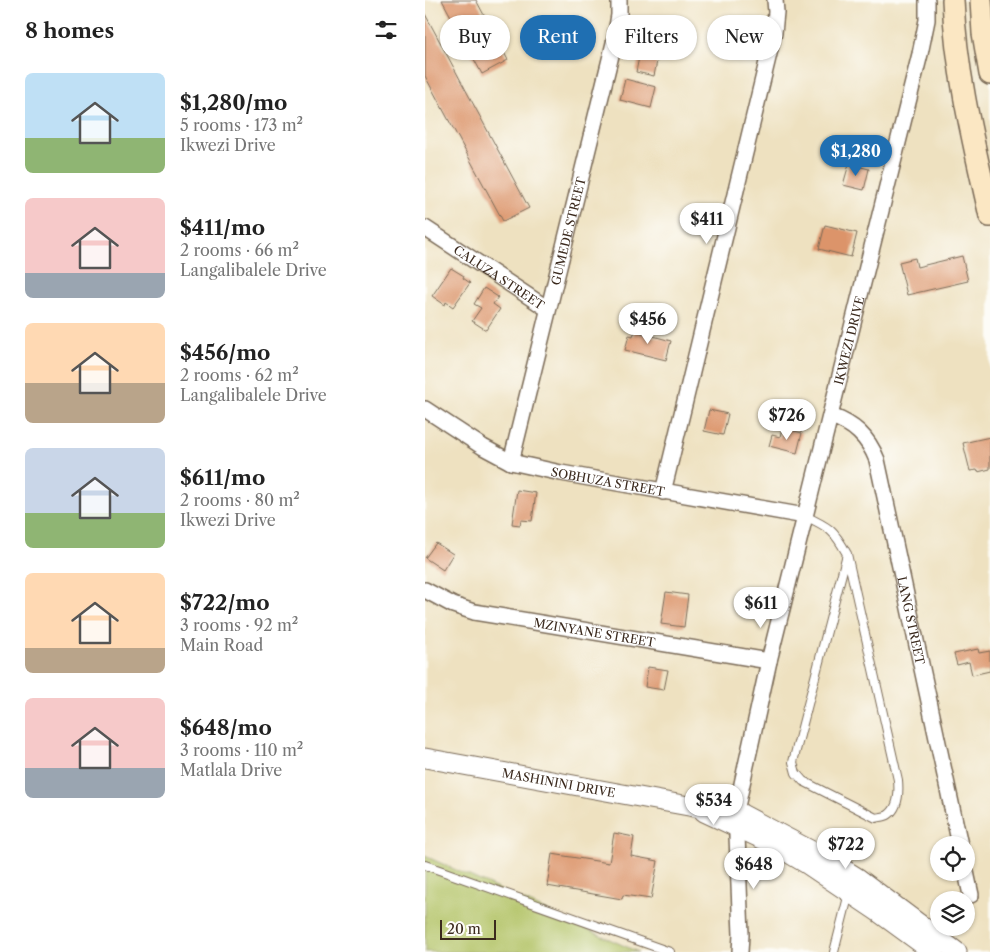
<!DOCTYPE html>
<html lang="en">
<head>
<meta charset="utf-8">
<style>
  body { margin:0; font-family:"Libre Caslon Text",serif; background:#f6f6f6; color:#222; height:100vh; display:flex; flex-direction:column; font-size:19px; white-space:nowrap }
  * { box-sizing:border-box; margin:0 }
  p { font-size:16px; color:#767676 }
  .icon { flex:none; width:28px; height:28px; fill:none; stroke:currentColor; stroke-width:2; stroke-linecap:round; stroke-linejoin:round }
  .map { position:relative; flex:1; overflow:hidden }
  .details { display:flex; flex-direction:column; background:#fff; width:425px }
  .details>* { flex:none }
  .hud { position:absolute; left:15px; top:15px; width:475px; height:45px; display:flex; gap:10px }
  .buttons { position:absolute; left:505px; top:836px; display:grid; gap:10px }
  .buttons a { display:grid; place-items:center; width:45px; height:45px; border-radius:50%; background:#fff; box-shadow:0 1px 4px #0004; font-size:25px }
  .scale { position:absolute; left:15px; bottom:12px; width:56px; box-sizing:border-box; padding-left:5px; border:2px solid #3b2a1e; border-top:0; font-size:14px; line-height:18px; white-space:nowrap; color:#3b2a1e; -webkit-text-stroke:4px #fdfcf7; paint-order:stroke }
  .price { position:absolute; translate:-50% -42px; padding:0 11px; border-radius:18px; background:#fff; color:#222; font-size:16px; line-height:32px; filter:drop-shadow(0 1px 2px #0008) }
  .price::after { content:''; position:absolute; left:50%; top:30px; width:15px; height:11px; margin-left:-8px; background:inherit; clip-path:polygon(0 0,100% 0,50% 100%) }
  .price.selected { background:#1f6fb2; color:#fff }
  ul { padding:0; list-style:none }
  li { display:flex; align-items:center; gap:15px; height:125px; padding:0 25px }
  li span { display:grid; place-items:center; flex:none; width:140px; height:100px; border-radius:8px; color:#555 }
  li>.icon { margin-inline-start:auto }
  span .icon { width:60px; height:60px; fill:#fffc; stroke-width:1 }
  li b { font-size:21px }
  h2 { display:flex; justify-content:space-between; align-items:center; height:60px; padding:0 25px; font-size:21px }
  .chip { padding:0 18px; border-radius:22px; background:#fff; box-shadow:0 1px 4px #0004; font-size:18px; line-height:45px }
  .chip.selected { background:#1f6fb2; color:#fff }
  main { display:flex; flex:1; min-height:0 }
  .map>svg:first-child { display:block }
</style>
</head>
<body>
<main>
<section class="details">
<h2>8 homes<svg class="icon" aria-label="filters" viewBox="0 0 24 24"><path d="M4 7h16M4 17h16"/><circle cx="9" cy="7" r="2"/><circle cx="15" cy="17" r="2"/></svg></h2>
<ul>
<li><span style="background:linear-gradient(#bfe0f5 65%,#8fb573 0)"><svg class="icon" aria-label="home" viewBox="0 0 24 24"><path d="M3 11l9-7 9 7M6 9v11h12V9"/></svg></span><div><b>$1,280/mo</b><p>5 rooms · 173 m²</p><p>Ikwezi Drive</p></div></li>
<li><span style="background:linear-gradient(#f6c9c9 75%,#9aa5b1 0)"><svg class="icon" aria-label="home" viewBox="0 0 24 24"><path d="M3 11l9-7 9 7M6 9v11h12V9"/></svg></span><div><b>$411/mo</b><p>2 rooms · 66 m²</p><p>Langalibalele Drive</p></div></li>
<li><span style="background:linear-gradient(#ffd9b3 60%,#b9a48a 0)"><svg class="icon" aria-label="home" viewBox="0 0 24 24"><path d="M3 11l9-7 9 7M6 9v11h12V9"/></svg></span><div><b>$456/mo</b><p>2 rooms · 62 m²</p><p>Langalibalele Drive</p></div></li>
<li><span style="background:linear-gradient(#c9d6e8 65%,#8fb573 0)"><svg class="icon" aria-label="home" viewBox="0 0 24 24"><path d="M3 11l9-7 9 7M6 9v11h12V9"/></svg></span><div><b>$611/mo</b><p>2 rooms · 80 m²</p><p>Ikwezi Drive</p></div></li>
<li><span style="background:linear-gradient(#ffd9b3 75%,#b9a48a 0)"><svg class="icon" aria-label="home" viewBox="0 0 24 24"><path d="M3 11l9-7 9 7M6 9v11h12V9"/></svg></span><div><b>$722/mo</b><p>3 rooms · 92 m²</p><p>Main Road</p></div></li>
<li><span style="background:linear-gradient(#f6c9c9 70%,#9aa5b1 0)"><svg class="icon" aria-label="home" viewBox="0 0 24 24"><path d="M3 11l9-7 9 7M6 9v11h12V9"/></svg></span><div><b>$648/mo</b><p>3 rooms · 110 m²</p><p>Matlala Drive</p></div></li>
</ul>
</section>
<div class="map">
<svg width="565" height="952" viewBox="0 0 565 952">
  <rect width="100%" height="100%" fill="#fdfcf7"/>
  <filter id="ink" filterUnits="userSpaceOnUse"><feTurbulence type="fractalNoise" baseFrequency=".02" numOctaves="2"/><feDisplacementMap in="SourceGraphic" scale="10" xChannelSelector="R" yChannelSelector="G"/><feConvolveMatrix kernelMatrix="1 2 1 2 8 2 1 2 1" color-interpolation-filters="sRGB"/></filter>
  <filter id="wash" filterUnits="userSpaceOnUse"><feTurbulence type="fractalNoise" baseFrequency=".0096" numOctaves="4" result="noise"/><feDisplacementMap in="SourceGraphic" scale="20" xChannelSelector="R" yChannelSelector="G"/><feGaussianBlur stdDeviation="1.12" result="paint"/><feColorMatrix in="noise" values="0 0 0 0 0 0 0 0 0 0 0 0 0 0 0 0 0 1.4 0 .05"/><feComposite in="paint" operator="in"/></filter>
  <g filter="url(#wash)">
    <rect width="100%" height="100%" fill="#eee1c0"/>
    <path fill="#b2c366" stroke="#767642" d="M0,856L213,952H0Z"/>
    <g id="blocks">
      <path fill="#dc946a" d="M17,0H51L83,60L57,74Z
        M0,14L104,208L78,221L0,76Z
        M215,52L233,56L229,76L211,72Z
        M200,79L231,87L226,108L195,100Z
        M424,164L444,169L439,190L418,185Z
        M400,225L432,233L426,257L394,249Z
        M537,256L543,281L482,295L474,262L490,258L492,267Z
        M26,268L39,276L38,278L45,283L28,307L21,302L20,305L7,296Z
        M59,288L73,297L68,304L75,309L61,330L47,321L56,308L49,304Z
        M210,331L246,341L241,360L200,350L204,335L208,336Z
        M284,410L303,414L298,435L279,431Z
        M357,428L377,433L372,453L344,446L347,435L355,437Z
        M565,437V469L553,472L552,470L545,471L538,443Z
        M92,490L111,493L107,521L96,520L95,525L87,524Z
        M11,543L28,554L18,570L0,558Z
        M241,592L263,595L259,627L236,624Z
        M553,649L554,653L565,651V671L547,675L544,662L532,665L529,654Z
        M223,667L243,670L239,690L220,687Z
        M189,833L209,837L206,856L233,861L226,899L198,895L197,899L122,886L127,854L184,863Z"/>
    </g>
  </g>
  <g filter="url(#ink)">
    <use href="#blocks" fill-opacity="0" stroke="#7a6a57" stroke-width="1"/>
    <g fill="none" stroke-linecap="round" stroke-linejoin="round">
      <g stroke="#7a6a57" stroke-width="10">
        <path id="service" d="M380,516C404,527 409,530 422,554L473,780C474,791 474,808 463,815C460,817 454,817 451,818L378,781L371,773L368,762L422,554
          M0,865L245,952
          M409,952L424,893"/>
      </g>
      <g stroke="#7a6a57" stroke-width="18">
        <g id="minor">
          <path id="s1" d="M0,228L123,309"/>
          <path id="s2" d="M0,409L58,447L86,462L136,473L380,516"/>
          <path id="s3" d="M406,416C429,424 443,437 452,460L535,845"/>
          <path id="s4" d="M86,462L190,39L194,15V0"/>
          <path d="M238,492L349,33L351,12L350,0"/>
          <path id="s5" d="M0,590L28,605L49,612L344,661"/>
          <path d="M541,872L546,895"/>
          <path id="s6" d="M315,952L316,935L311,811L344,661L495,54L502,20V0"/>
        </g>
      </g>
      <g stroke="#7a6a57" stroke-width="21">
        <g id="tertiary">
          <path id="s7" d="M0,758L269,807L311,811L404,860L433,878L532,952"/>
          <path d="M279,812L350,845L382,864L452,911L508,952"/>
        </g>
      </g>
      <g stroke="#7a6a57" stroke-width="24">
        <path id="secondary" d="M528,0C531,73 549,145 565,216
          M556,0L558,33L565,74"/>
      </g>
      <use href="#service" stroke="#fff" stroke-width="8"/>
      <use href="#minor" stroke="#fff" stroke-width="15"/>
      <use href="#tertiary" stroke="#fff" stroke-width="19"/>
      <use href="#secondary" stroke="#fbe7c3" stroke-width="21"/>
    </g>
  </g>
  <g text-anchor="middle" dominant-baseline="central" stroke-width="4" stroke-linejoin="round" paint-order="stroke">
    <g font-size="12" fill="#3b2a1e" stroke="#fdfcf7">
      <text stroke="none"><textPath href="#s4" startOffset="238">GUMEDE STREET</textPath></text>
      <text stroke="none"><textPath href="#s1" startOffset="89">CALUZA STREET</textPath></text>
      <text stroke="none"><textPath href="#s6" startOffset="625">IKWEZI DRIVE</textPath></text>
      <text stroke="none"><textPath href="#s2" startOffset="200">SOBHUZA STREET</textPath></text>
      <text stroke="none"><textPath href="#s3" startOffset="230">LANG STREET</textPath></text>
      <text stroke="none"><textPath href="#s5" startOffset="176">MZINYANE STREET</textPath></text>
      <text stroke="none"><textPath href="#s7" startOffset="136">MASHININI DRIVE</textPath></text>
    </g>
  </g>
</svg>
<div class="buttons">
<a><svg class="icon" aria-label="locate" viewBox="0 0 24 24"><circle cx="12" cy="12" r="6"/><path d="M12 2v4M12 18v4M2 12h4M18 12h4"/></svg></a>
<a><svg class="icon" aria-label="layers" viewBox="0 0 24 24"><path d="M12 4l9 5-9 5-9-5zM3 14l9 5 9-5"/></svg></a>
</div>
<div class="scale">20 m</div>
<b class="price selected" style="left:431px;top:177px">$1,280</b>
<b class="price" style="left:282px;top:245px">$411</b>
<b class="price" style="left:223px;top:345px">$456</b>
<b class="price" style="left:362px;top:441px">$726</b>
<b class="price" style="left:336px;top:629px">$611</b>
<b class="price" style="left:289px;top:826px">$534</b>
<b class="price" style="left:421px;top:870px">$722</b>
<b class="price" style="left:329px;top:890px">$648</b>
<div class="hud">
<a class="chip">Buy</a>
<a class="chip selected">Rent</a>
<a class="chip">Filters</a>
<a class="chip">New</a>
</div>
</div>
</main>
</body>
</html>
